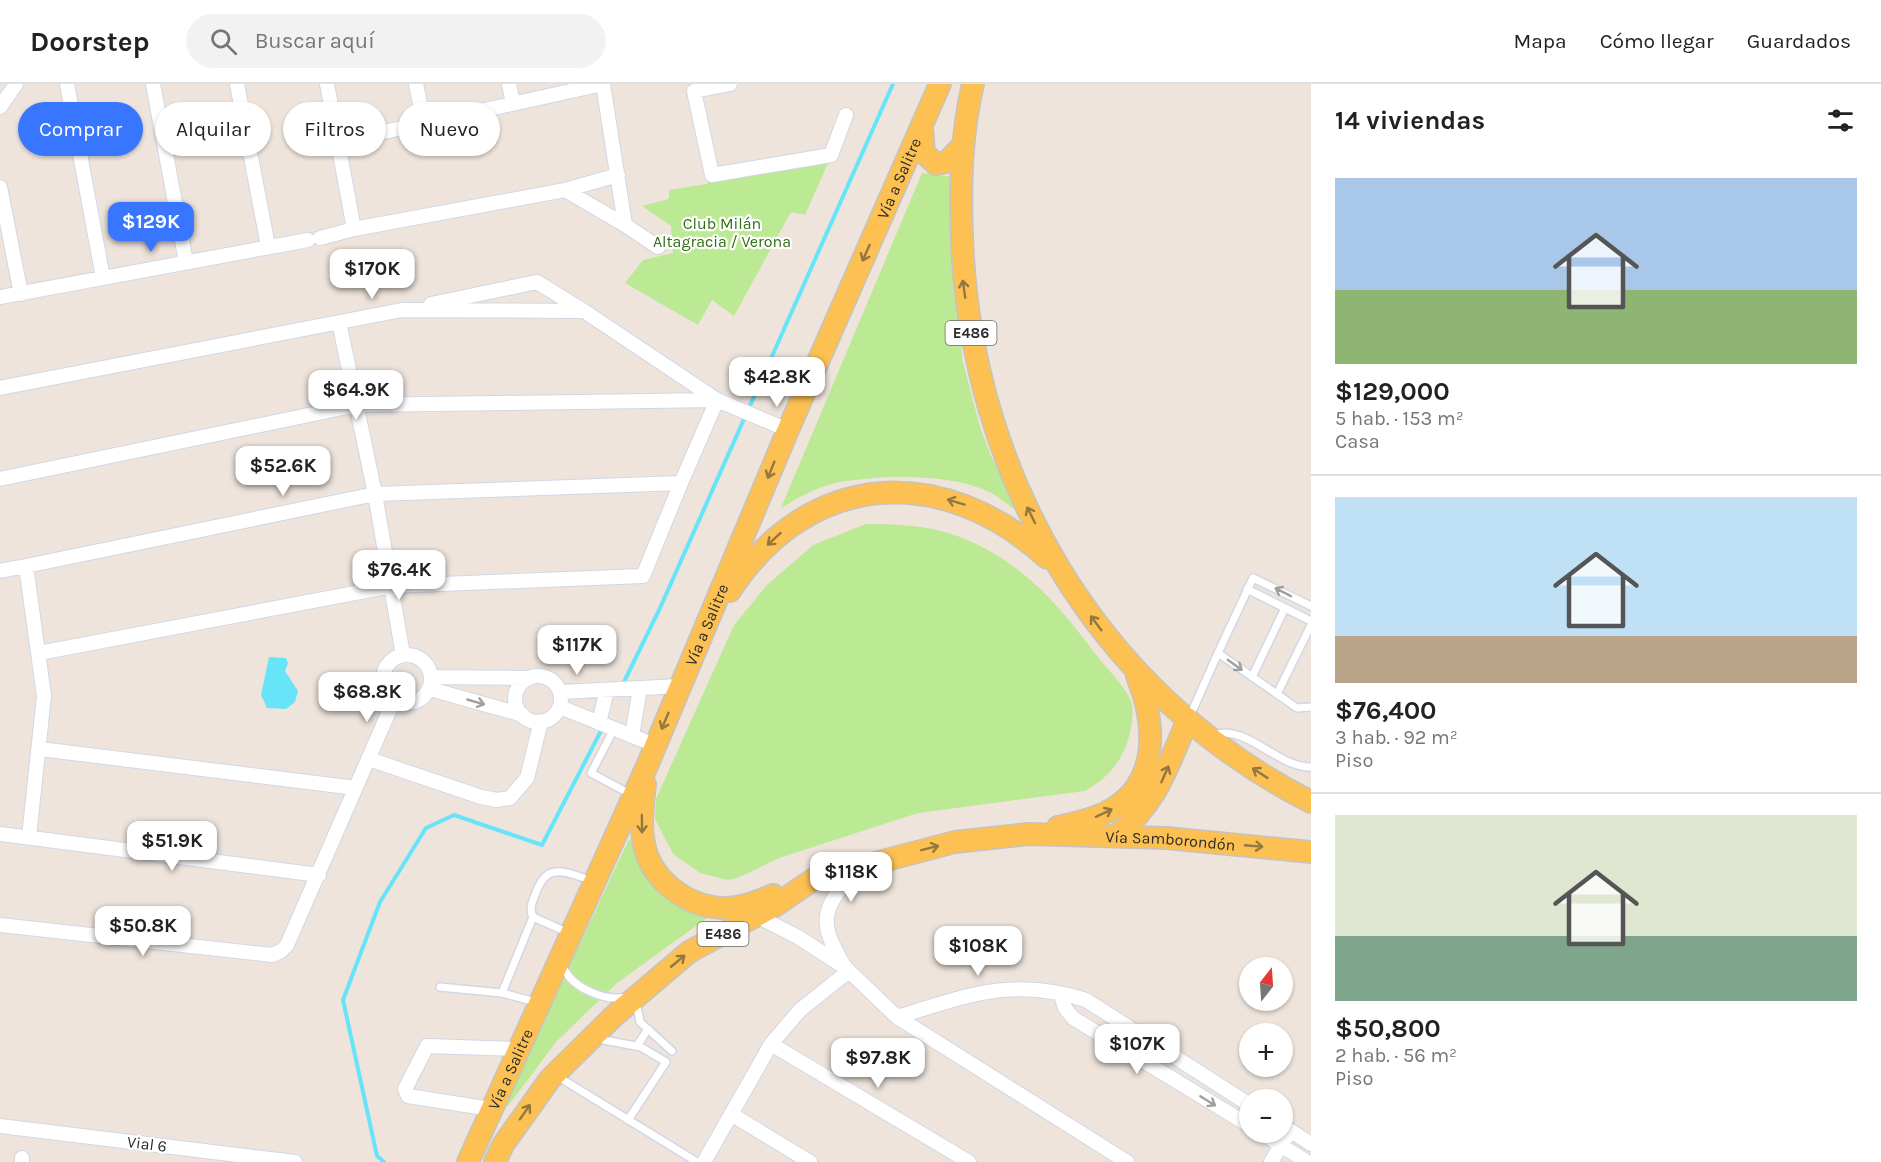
<!DOCTYPE html>
<html lang="es">
<head>
<meta charset="utf-8">
<style>
  body { margin:0; font-family:Karla,sans-serif; background:#f2f2f2; color:#222; height:100vh; display:flex; flex-direction:column; font-size:22px; white-space:nowrap }
  * { box-sizing:border-box; margin:0 }
  p { font-size:20px; color:#767676 }
  .icon { flex:none; width:33px; height:33px; fill:none; stroke:currentColor; stroke-width:2; stroke-linecap:round; stroke-linejoin:round }
  .map { position:relative; flex:1; overflow:hidden }
  .side { display:flex; flex-direction:column; background:#fff; width:570px }
  .side>* { flex:none }
  .guide { position:absolute; left:18px; top:18px; width:570px; height:54px; display:flex; gap:12px }
  .needle { width:39px; rotate:17deg }
  .tools { position:absolute; left:1239px; top:873px; display:grid; gap:12px }
  .tools a { display:grid; place-items:center; width:54px; height:54px; border-radius:50%; background:#fff; box-shadow:0 2px 4px #0004; font-size:30px }
  .price { position:absolute; translate:-50% -51px; padding:0 14px; border-radius:12px; background:#fff; color:#222; font-size:20px; line-height:39px; filter:drop-shadow(0 2px 3px #0008) }
  .price::after { content:''; position:absolute; left:50%; top:36px; width:18px; height:14px; margin-left:-9px; background:inherit; clip-path:polygon(0 0,100% 0,50% 100%) }
  .price.on { background:#3876ff; color:#fff }
  ul { padding:0; list-style:none }
  li { display:grid; align-content:center; gap:12px; height:318px; padding:0 24px }
  li+li { border-top:2px solid #e0e0e0 }
  li span { display:grid; place-items:center; height:186px; border-radius:0px; color:#555 }
  li>.icon { margin-inline-start:auto }
  span .icon { width:108px; height:108px; fill:#fffc; stroke-width:1 }
  li b { font-size:26px }
  h2 { display:flex; justify-content:space-between; align-items:center; height:72px; padding:0 24px; font-size:26px }
  .pill { padding:0 21px; border-radius:27px; background:#fff; box-shadow:0 2px 4px #0004; font-size:21px; line-height:54px }
  .pill.on { background:#3876ff; color:#fff }
  header { display:flex; align-items:center; gap:36px; box-sizing:border-box; height:84px; padding:0 30px; background:#fff; border-bottom:2px solid #e0e0e0 }
  header strong { font-size:28px }
  nav { display:flex; gap:33px; margin-inline-start:auto; font-size:21px }
  .search { width:420px; height:54px; background:#f2f2f2; display:flex; align-items:center; gap:15px; box-sizing:border-box; padding:0 21px; border-radius:33px; color:#767676; font-size:22px }
  main { display:flex; flex:1; min-height:0 }
  .map>svg:first-child { display:block }
</style>
</head>
<body>
<header>
<strong>Doorstep</strong>
<div class="search"><svg class="icon" aria-label="search" viewBox="0 0 24 24"><circle cx="10" cy="10" r="6"/><path d="M15 15l6 6"/></svg>Buscar aquí</div>
<nav><a>Mapa</a><a>Cómo llegar</a><a>Guardados</a></nav>
</header>
<main>
<div class="map">
<svg width="1311" height="1078" viewBox="0 0 1311 1078">
  <rect width="100%" height="100%" fill="#eee4dc"/>
  <path fill="#bbe994" d="M829,77L805,131L791,128L734,232L712,216L698,241L625,199L643,176L673,169L671,142L642,122L669,115V106L707,100L710,95Z
    M922,89L953,93L962,274L980,343L992,374L1021,430C1010,423 999,412 987,407C948,389 882,391 840,398C819,402 799,413 781,424Z
    M866,440C902,440 939,442 972,458C1032,486 1062,526 1101,577C1111,589 1125,603 1131,617C1134,625 1132,636 1131,644C1125,674 1111,692 1085,707L918,729L779,774L740,793L728,796L700,789L673,770L655,735L656,715L734,541L767,501L813,461Z
    M631,755L644,785L708,829L707,834L617,899L556,958L508,1022L505,1020L628,757Z"/>
  <path fill="#67e4f8" d="M269,573L286,574L288,579L285,587L298,607L295,618L286,625L267,624L261,611Z"/>
  <g fill="none" stroke-linecap="round" stroke-linejoin="round">
    <path stroke="#67e4f8" stroke-width="4" d="M622,602L660,524L893,0
      M384,1078L377,1072L343,916L380,818L426,744L454,731L542,761L603,643"/>
    <g stroke="#d1d7e5" stroke-width="10">
      <path id="service" d="M1247,505L1311,537
        M1218,569L1253,494L1311,522
        M1252,593L1285,524
        M1277,610L1311,541
        M1190,632L1218,569L1297,624L1311,623
        M614,645L591,689L632,711
        M1214,651C1245,639 1278,684 1311,683
        M533,833L502,909L536,918
        M569,849L533,833C529,825 532,819 535,811C547,776 564,789 592,796
        M563,881C569,903 605,918 626,913
        M440,903L502,909
        M636,918L640,938L672,967
        M598,955L641,963L666,978L628,1036
        M637,962L648,945
        M557,992L697,1078"/>
    </g>
    <g stroke="#d1d7e5" stroke-width="16">
      <path id="minor" d="M67,0L103,194
        M153,0L186,178
        M237,0L268,162
        M327,0L354,145
        M416,0L424,39
        M509,0L513,19
        M603,0L625,141L658,163
        M730,0L694,7L712,91L831,71L846,31
        M0,23L16,0
        M338,58L603,0
        M618,91L565,106L625,141
        M0,103L21,210
        M320,154L354,145L565,106
        M0,213L308,156
        M431,220L537,198L584,227
        M339,238L375,410L403,571
        M0,304L402,226L584,227L717,316L788,346
        M0,395L357,321L717,316
        M0,487L26,482
        M39,569L392,502L643,492L681,399
        M383 595a24 24 0 1 1 48 0a24 24 0 1 1-48 0Z
        M515 615a23 23 0 1 1 46 0a23 23 0 1 1-46 0Z
        M431,593L528,594
        M430,605L523,631
        M561,608L680,602
        M560,623L655,661
        M599,639L607,606
        M632,652L640,604
        M40,665L356,704
        M369,675L481,713L497,716L510,714L527,694L541,637
        M0,750L319,791
        M29,753L44,612L26,482L375,410L681,399L717,316
        M757,832L798,853L843,882
        M0,841L272,871L281,867L287,861L394,616
        M849,887L897,933L1127,1078
        M1061,911L1065,924L1073,934L1250,1042
        M897,933C966,912 1013,892 1086,916L1250,1021
        M771,960L969,1078
        M491,1025L408,1012L405,1005L427,962L519,965
        M731,1030L810,1078
        M0,1042L295,1078
        M1285,1043L1311,1060
        M1260,1048L1307,1078
        M22,1078V1074
        M704,1078L771,960L800,926L849,887C842,881 839,872 834,863C815,827 836,812 857,783
        M1271,1078L1290,1047"/>
    </g>
    <g stroke="#c4c4c4" stroke-width="24">
      <g id="primary">
        <path d="M973,0C961,51 960,101 962,153C970,390 1097,610 1311,718"/>
        <path d="M922,44L924,69L936,80L947,78L963,61"/>
        <path d="M730,507C810,385 943,379 1047,474"/>
        <path d="M645,700C643,720 640,741 644,760C651,796 687,823 724,824C742,824 757,818 773,811"/>
        <path d="M1058,743C1074,739 1092,736 1107,728C1161,701 1156,639 1137,592"/>
        <path d="M1117,751C1158,718 1168,681 1188,635"/>
        <path id="s1" d="M468,1078L647,682L788,346L940,0"/>
        <path id="s2" d="M495,1078L503,1061L550,995L615,931L689,868L776,821L814,795L955,758L1028,750L1166,754L1311,768"/>
      </g>
    </g>
    <use href="#service" stroke="#fff" stroke-width="7"/>
    <use href="#minor" stroke="#fff" stroke-width="14"/>
    <use href="#primary" stroke="#fcc053" stroke-width="21"/>
  </g>
  <defs><path id="oneway-shaft" d="M-6 0H5M1.5-3L5.5 0L1.5 3" fill="none" stroke-width="1.6" stroke-linecap="round" stroke-linejoin="round" transform="scale(1.5)"/></defs>
  <g stroke="#94763f">
    <use href="#oneway-shaft" transform="translate(866 169) rotate(114)"/>
    <use href="#oneway-shaft" transform="translate(964 205) rotate(-98)"/>
    <use href="#oneway-shaft" transform="translate(771 386) rotate(112)"/>
    <use href="#oneway-shaft" transform="translate(956 418) rotate(-163)"/>
    <use href="#oneway-shaft" transform="translate(1031 431) rotate(-116)"/>
    <use href="#oneway-shaft" transform="translate(774 455) rotate(138)"/>
    <use href="#oneway-shaft" transform="translate(1096 539) rotate(-127)"/>
    <use href="#oneway-shaft" transform="translate(665 637) rotate(113)"/>
    <use href="#oneway-shaft" transform="translate(1260 689) rotate(-147)"/>
    <use href="#oneway-shaft" transform="translate(1165 690) rotate(-66)"/>
    <use href="#oneway-shaft" transform="translate(1104 729) rotate(-25)"/>
    <use href="#oneway-shaft" transform="translate(642 740) rotate(89)"/>
    <use href="#oneway-shaft" transform="translate(1254 762) rotate(5)"/>
    <use href="#oneway-shaft" transform="translate(930 764) rotate(-14)"/>
    <use href="#oneway-shaft" transform="translate(678 877) rotate(-40)"/>
    <use href="#oneway-shaft" transform="translate(525 1028) rotate(-55)"/>
  </g>
  <g stroke="#a0a0a0">
    <use href="#oneway-shaft" transform="translate(1283 508) rotate(-153)"/>
    <use href="#oneway-shaft" transform="translate(1235 581) rotate(36)"/>
    <use href="#oneway-shaft" transform="translate(476 618) rotate(16)"/>
    <use href="#oneway-shaft" transform="translate(1208 1017) rotate(32)"/>
  </g>
  <g text-anchor="middle" dominant-baseline="central" stroke-width="4.5" stroke-linejoin="round" paint-order="stroke">
    <g fill="#fff" stroke="#6b6b6b" stroke-width="1.5">
      <rect x="945.5" y="237" width="51" height="24" rx="4.5"/>
      <rect x="697.5" y="838" width="51" height="24" rx="4.5"/>
    </g>
    <g font-size="15" font-weight="bold" fill="#2b2b2b">
      <text x="971" y="249">E486</text>
      <text x="723" y="850">E486</text>
    </g>
    <g font-size="16" fill="#2b2b2b" stroke="#fff">
      <text stroke="none"><textPath href="#s1" startOffset="1074">Vía a Salitre</textPath></text>
      <text stroke="none"><textPath href="#s1" startOffset="588">Vía a Salitre</textPath></text>
      <text stroke="none"><textPath href="#s2" startOffset="795">Vía Samborondón</textPath></text>
      <text stroke="none"><textPath href="#s1" startOffset="102">Vía a Salitre</textPath></text>
      <text transform="translate(147 1060) rotate(7)">Vial 6</text>
    </g>
    <g font-size="16" fill="#326f14" stroke="#fff">
      <text x="722" y="139">Club Milán<tspan x="722" dy="18">Altagracia / Verona</tspan></text>
    </g>
  </g>
</svg>
<div class="tools">
<a><svg class="needle" viewBox="-14 -14 28 28"><path d="M0-13l5 13h-10z" fill="#e53935"/><path d="M0 13l5-13h-10z" fill="#767676"/></svg></a>
<a>+</a>
<a>−</a>
</div>
<b class="price on" style="left:151px;top:169px">$129K</b>
<b class="price" style="left:372px;top:216px">$170K</b>
<b class="price" style="left:777px;top:324px">$42.8K</b>
<b class="price" style="left:356px;top:337px">$64.9K</b>
<b class="price" style="left:283px;top:413px">$52.6K</b>
<b class="price" style="left:399px;top:517px">$76.4K</b>
<b class="price" style="left:577px;top:592px">$117K</b>
<b class="price" style="left:367px;top:639px">$68.8K</b>
<b class="price" style="left:172px;top:788px">$51.9K</b>
<b class="price" style="left:851px;top:819px">$118K</b>
<b class="price" style="left:143px;top:873px">$50.8K</b>
<b class="price" style="left:978px;top:893px">$108K</b>
<b class="price" style="left:1137px;top:991px">$107K</b>
<b class="price" style="left:878px;top:1005px">$97.8K</b>
<div class="guide">
<a class="pill on">Comprar</a>
<a class="pill">Alquilar</a>
<a class="pill">Filtros</a>
<a class="pill">Nuevo</a>
</div>
</div>
<section class="side">
<h2>14 viviendas<svg class="icon" aria-label="filters" viewBox="0 0 24 24"><path d="M4 7h16M4 17h16"/><circle cx="9" cy="7" r="2"/><circle cx="15" cy="17" r="2"/></svg></h2>
<ul>
<li><span style="background:linear-gradient(#a9c7e8 60%,#8fb573 0)"><svg class="icon" aria-label="home" viewBox="0 0 24 24"><path d="M3 11l9-7 9 7M6 9v11h12V9"/></svg></span><div><b>$129,000</b><p>5 hab. · 153 m²</p><p>Casa</p></div></li>
<li><span style="background:linear-gradient(#bfe0f5 75%,#b9a48a 0)"><svg class="icon" aria-label="home" viewBox="0 0 24 24"><path d="M3 11l9-7 9 7M6 9v11h12V9"/></svg></span><div><b>$76,400</b><p>3 hab. · 92 m²</p><p>Piso</p></div></li>
<li><span style="background:linear-gradient(#dfe7d0 65%,#7fa58c 0)"><svg class="icon" aria-label="home" viewBox="0 0 24 24"><path d="M3 11l9-7 9 7M6 9v11h12V9"/></svg></span><div><b>$50,800</b><p>2 hab. · 56 m²</p><p>Piso</p></div></li>
</ul>
</section>
</main>
</body>
</html>
